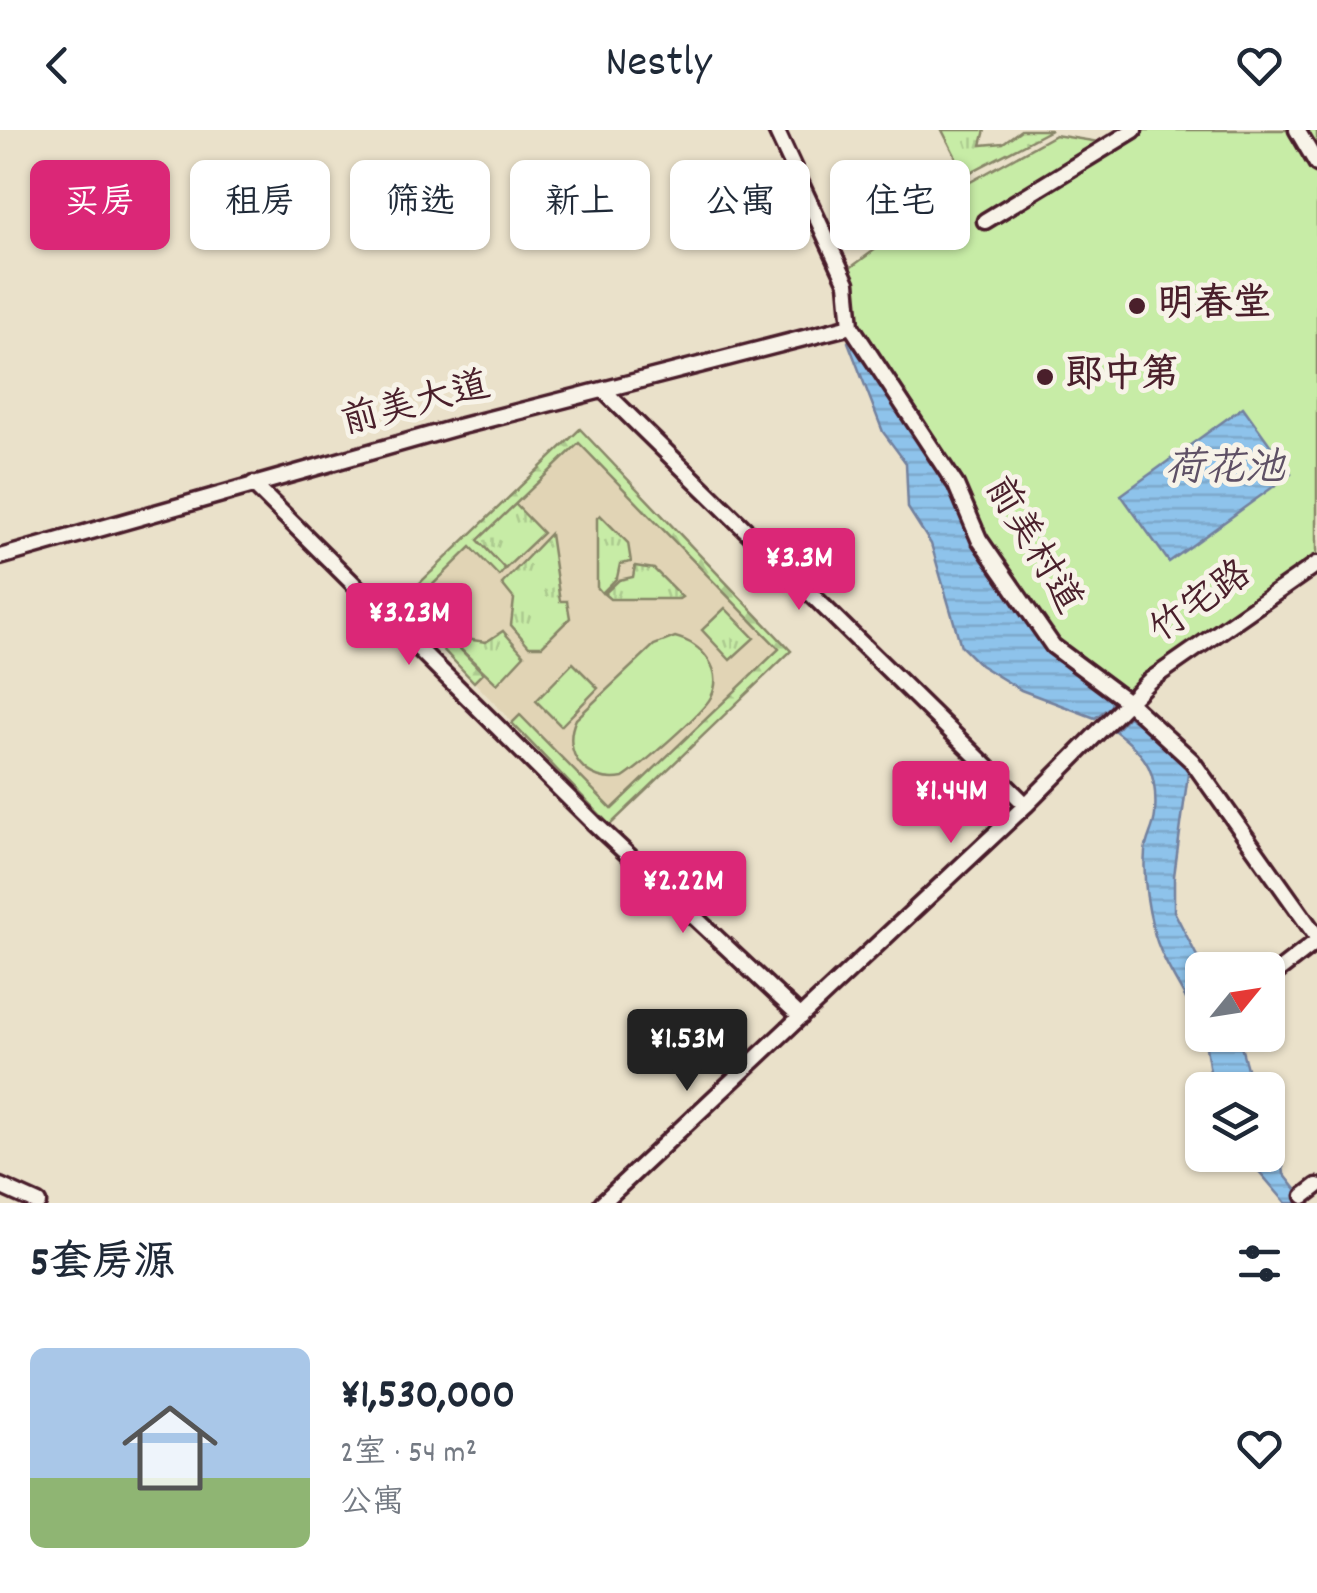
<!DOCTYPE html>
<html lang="zh">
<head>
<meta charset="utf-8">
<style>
  body { margin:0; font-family:Dekko,"LXGW WenKai TC",sans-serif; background:#f6f6f7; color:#1f2937; height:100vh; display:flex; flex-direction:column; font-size:38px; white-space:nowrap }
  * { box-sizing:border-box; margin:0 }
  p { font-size:32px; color:#747a83 }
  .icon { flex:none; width:55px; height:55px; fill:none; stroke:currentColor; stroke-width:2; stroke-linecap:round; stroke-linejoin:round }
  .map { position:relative; height:1073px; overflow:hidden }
  .details { display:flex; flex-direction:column; background:#fff; flex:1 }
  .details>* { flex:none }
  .hud { position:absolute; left:30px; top:30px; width:1258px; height:90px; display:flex; gap:20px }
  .needle { width:65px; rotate:60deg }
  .fabs { position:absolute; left:1185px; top:822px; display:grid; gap:20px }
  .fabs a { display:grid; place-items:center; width:100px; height:100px; border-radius:15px; background:#fff; box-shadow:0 2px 8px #0004; font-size:50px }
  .price { position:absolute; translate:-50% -85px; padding:0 22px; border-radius:10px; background:#db2777; color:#fff; font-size:32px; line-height:65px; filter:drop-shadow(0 2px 5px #0008) }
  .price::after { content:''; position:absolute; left:50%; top:60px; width:30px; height:22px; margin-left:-15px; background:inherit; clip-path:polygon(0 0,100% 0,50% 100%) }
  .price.active { background:#222; color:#fff }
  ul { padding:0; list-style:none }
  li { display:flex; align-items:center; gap:30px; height:250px; padding:0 30px }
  li span { display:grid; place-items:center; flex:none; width:280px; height:200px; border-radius:15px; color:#555 }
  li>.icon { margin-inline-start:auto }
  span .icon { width:120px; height:120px; fill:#fffc; stroke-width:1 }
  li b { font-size:42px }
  h2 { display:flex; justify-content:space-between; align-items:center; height:120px; padding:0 30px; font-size:42px }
  .chip { padding:0 35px; border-radius:15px; background:#fff; box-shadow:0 2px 8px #0004; font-size:35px; line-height:90px }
  .chip.active { background:#db2777; color:#fff }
  header { display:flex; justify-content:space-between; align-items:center; height:130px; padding:0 30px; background:#fff; font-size:45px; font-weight:600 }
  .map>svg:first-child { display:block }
</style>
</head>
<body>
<header><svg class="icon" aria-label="back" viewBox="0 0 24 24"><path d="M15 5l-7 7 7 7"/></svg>Nestly<svg class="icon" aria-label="heart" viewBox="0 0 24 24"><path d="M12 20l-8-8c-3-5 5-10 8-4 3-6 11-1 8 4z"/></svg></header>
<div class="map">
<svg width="1317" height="1073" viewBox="0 0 1317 1073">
  <defs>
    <pattern id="grass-tufts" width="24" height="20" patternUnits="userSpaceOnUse" patternTransform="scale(2.5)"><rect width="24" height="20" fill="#c7eca6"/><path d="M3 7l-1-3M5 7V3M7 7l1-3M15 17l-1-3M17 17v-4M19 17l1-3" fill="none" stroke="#acca8f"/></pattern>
    <pattern id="forest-firs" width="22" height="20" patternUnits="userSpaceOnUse" patternTransform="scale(2.5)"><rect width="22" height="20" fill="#c7eca6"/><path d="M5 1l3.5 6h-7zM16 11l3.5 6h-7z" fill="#acca8f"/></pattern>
    <pattern id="water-rules" width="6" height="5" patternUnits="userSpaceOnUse" patternTransform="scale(2.5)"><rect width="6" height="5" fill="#8ec3eb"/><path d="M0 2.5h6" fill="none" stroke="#7ca7ca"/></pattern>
  </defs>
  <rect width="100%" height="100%" fill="#eae1ca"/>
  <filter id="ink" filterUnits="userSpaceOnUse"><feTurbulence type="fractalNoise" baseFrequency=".01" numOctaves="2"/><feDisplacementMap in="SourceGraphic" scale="20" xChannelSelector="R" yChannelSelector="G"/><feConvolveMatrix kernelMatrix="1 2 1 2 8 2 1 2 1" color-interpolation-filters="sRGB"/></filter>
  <g filter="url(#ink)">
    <path fill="#e1d4b5" d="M580,299L791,521L610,695L399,473Z"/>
    <path fill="url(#grass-tufts)" stroke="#888668" stroke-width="2.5" d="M942,0H985L981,15L1003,13L1021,0H1051L965,45Z
      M515,374L543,403L505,439L477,410Z
      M600,385L628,413L631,432L620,434L617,448L602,463L597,457V388Z
      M550,404L560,471H567L570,488L542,516H529L511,495L514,469L502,454Z
      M635,436L654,439L682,467L679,469H610L604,464L619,450L633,447Z
      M725,478L754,508L730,530L702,500Z
      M503,501L524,525L497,554L454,513L459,508L486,512Z"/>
    <path fill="url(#forest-firs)" stroke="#888668" stroke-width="2.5" d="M580,299L791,521L610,695L512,593L520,585L612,679L779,519L579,313L478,410L505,439L499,446L471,417L415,472L483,543L474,552L399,473Z"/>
    <path fill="#c7eca6" stroke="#888668" stroke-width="2.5" d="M1129,0H1317V443L1140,568L1105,549L1053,508L985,408L855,195L850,138L956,60L1055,5L1105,13Z
      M675,507C701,513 725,540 711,567C703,583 640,637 623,648C587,655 560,623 576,589L654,515Z
      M573,533L598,558L561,596L536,571Z"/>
    <path fill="url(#water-rules)" stroke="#73819e" stroke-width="2.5" d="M850,209L855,211L955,363L962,390L977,417L1048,521L1112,571L1111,576L1095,588L1021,560L980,535L961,516L931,414L908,378L906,333L883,302L848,212Z
      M1243,277L1291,344L1169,432L1121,365Z
      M1128,587L1146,598L1189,637L1174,746V781L1204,840L1202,902C1189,867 1161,834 1153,798C1147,774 1143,747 1145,722C1146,709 1154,698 1155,685C1158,643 1148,626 1115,601Z
      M1204,905H1238L1249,946L1256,950L1268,948L1276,959L1277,966L1268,977V960H1213Z
      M1268,1001L1281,1022L1284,1044L1307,1073H1286L1245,1025H1268Z"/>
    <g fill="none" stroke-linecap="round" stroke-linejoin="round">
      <g stroke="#4a1f2b" stroke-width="21">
        <path id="minor" d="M776,0L847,153L851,196L956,355L979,409L1053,516L1128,572L1192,631L1317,807
          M1297,0L1317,34
          M985,91L1134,0
          M603,260L1026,675
          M253,354L594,693L801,887
          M0,427L458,297L851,196
          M1268,849L1317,811
          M0,1056L38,1073
          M1304,1066L1317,1056
          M602,1073L1026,675L1149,551L1317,434"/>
      </g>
      <use href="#minor" stroke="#f7f3e8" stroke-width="14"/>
    </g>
  </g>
  <g fill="#4a1f2b" stroke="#f7f3e8" stroke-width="4">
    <circle cx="1137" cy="176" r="10"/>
    <circle cx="1045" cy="247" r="10"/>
  </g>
  <g text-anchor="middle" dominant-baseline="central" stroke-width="10" stroke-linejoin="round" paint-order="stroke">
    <g font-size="38" font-weight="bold" fill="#4a1f2b" stroke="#f7f3e8" text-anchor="start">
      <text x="1157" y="176">明春堂</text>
      <text x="1065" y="247">郎中第</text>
    </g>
    <g font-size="38" fill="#4a1f2b" stroke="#f7f3e8">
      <text transform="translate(416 276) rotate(-15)">前美大道</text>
      <text transform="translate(1031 416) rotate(59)">前美村道</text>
      <text transform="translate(1202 474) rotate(-35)">竹宅路</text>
    </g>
    <g font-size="40" font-style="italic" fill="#5e5065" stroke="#f7f3e8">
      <text x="1225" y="341">荷花池</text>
    </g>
  </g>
</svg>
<div class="fabs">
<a><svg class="needle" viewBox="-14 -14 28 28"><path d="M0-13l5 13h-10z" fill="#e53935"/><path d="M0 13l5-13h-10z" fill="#747a83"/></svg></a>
<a><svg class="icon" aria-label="layers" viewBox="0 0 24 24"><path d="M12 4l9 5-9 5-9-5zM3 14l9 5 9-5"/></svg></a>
</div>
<b class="price" style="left:799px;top:483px">¥3.3M</b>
<b class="price" style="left:409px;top:538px">¥3.23M</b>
<b class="price" style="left:951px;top:716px">¥1.44M</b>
<b class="price" style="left:683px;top:806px">¥2.22M</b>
<b class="price active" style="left:687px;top:964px">¥1.53M</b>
<div class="hud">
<a class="chip active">买房</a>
<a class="chip">租房</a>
<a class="chip">筛选</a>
<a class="chip">新上</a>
<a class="chip">公寓</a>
<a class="chip">住宅</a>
</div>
</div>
<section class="details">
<h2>5套房源<svg class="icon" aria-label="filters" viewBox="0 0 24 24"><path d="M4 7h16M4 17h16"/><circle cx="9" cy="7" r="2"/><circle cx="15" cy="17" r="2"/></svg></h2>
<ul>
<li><span style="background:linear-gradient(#a9c7e8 65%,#8fb573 0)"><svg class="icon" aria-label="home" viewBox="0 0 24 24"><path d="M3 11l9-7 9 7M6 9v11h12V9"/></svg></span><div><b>¥1,530,000</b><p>2室 · 54 m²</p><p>公寓</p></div><svg class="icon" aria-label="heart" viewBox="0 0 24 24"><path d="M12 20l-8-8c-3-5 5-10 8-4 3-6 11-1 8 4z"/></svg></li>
</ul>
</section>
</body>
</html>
